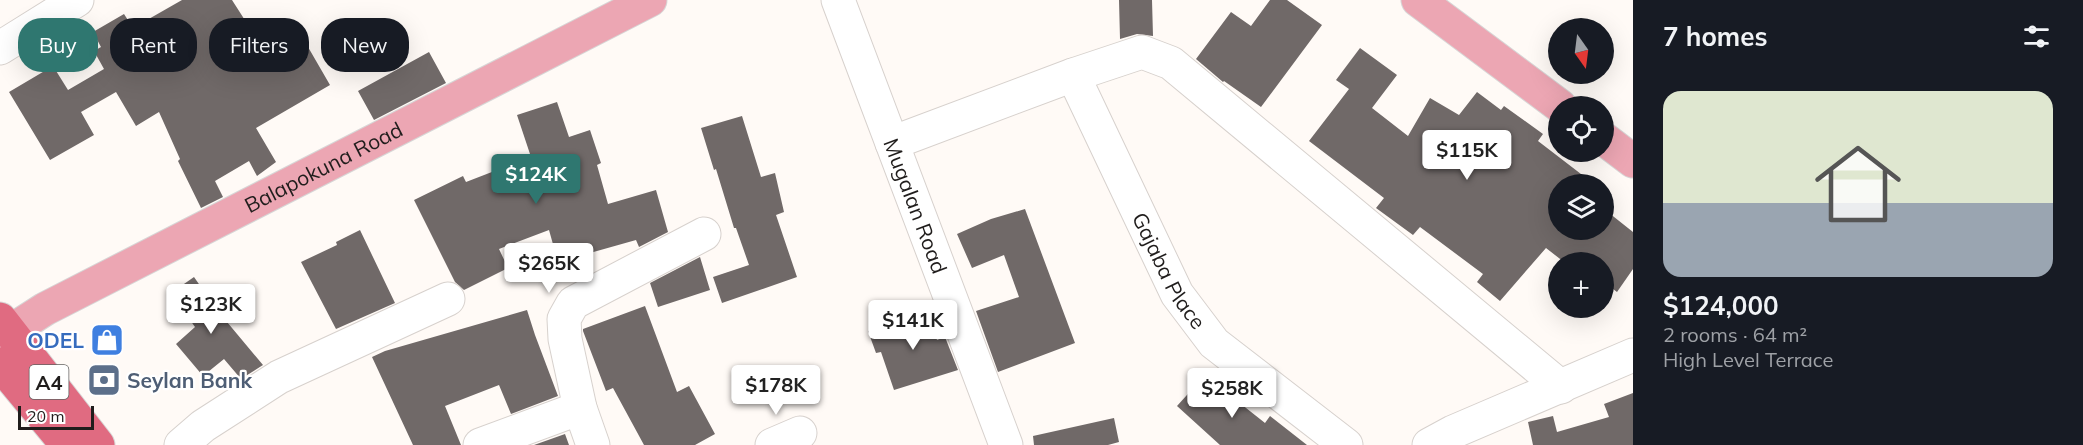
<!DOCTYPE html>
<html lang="en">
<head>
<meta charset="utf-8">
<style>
  body { margin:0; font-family:Mulish,sans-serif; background:#242831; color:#f1f3f6; height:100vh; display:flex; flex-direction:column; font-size:22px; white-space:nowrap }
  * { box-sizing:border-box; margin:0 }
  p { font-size:20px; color:#9ea1a6 }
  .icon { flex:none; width:33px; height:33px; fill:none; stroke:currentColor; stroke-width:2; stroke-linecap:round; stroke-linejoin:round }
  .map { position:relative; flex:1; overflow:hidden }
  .details { display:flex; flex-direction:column; background:#171b24; width:450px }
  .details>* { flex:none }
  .hud { position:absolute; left:18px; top:18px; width:570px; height:54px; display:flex; gap:12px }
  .needle { width:39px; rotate:166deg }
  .fabs { position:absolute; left:1548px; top:18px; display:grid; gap:12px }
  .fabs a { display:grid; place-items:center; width:66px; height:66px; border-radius:50%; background:#171b24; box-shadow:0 6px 24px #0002; font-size:30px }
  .scale { position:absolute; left:18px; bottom:15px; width:76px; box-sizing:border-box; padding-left:6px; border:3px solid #201d1c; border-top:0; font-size:16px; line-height:21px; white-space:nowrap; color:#201d1c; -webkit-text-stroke:4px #fff; paint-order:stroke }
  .price { position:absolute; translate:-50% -51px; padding:0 14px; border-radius:6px; background:#fff; color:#222; font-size:20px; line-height:39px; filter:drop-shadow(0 2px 3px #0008) }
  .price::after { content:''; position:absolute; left:50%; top:36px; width:18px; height:14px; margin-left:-9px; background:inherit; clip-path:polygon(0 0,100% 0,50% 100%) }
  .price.active { background:#2f7770; color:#fff }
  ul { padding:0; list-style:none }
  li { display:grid; align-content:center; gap:12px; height:318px; padding:0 30px }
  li+li { border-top:2px solid #363941 }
  li span { display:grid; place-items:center; height:186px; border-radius:18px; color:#555 }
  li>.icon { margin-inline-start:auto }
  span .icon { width:108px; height:108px; fill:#fffc; stroke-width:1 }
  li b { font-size:26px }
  h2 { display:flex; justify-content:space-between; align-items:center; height:72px; padding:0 30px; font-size:26px }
  .tag { padding:0 21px; border-radius:24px; background:#171b24; box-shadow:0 6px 24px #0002; font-size:21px; line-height:54px }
  .tag.active { background:#2f7770; color:#fff }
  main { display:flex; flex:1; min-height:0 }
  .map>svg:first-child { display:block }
</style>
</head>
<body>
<main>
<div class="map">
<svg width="1633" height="445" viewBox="0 0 1633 445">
  <rect width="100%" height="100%" fill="#fffaf6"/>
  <path fill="#706968" d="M182,0H232L275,67L308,47L330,85L256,128L276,162L257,176L249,161L215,181L223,197L201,208L178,161L180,159L159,112L136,126L116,92L81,112L94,135L50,160L9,92L53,66L68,90L104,69L94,51L101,47L93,32L124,14L133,28Z
    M1119,0H1152L1153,36L1137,34L1120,39Z
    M1270,0H1287L1322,25L1261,107L1224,81L1223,82L1196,59L1231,12L1251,26Z
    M1360,48L1397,75L1372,108L1408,136L1430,98L1459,115L1477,92L1501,110L1504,106L1543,134L1538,141L1594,184H1558V230H1604V209L1633,232V269L1617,292L1604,282V262H1564L1546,248L1500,301L1477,282L1483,274L1420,227L1413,235L1376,208L1384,198L1309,141L1349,89L1336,80Z
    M429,52L446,83L374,120L358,91Z
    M557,102L569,137L590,130L601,163L597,165L608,204L656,190L668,232L639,247L636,240L558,262L549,230L499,249L508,268L464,290L455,282L414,200L463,176L466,182L531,157L517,115Z
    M742,116L761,177L775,173L784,212L776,215L797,277L722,303L713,277L749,265L736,228H734L716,169L714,170L701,128Z
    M1025,209L1075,343L998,372L976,311L1019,297L1004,255L972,268L957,234L991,219Z
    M360,230L395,303L336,329L301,262L337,245L336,242Z
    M700,257L710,290L658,307L650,283Z
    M194,277L217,310L263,365L241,379L224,359L203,376L176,344L195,327L171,293Z
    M645,306L677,392L689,386L715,434L695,445H644L613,388L606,391L583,331V329Z
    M527,310L535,335L558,396L511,414L499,385L445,406L461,445H413L372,357L385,351Z
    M928,311L937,340L945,337L958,370L894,390L881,352L876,353L868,331Z
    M1205,375L1239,406L1241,404L1265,423L1270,416L1307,445H1220L1177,406Z
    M1633,393V445H1533L1528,422L1553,416L1557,432L1609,417L1604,404Z
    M1114,418L1119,442L1108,445H1034L1033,436Z
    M565,434L569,445H534Z"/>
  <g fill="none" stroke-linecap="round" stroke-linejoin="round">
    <g stroke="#d7d1cd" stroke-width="35">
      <g id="minor">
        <path id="s1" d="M838,0L1006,445"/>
        <path d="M0,48L77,0"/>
        <path id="s2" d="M1073,75L1177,294L1214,343L1346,445"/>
        <path d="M892,143L1073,75L1142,52L1171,63L1561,387"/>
        <path d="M181,445L203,426L279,377L448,299"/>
        <path d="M480,445L580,408"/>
        <path d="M593,445L580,408L565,339L564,319L573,303L704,234"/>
        <path d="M772,445L800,433"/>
        <path d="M1429,445L1453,432L1633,355"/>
      </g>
    </g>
    <g stroke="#d7d6d6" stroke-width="35">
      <g id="major">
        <path d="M1418,0L1560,106"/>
        <path d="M1604,139L1633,161"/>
        <path id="s3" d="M0,338L45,309L650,0"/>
      </g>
    </g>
    <g stroke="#d7d6d6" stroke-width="35">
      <path id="highway" d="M0,319L98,445
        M0,364L67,445"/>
    </g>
    <use href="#minor" stroke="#fff" stroke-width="33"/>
    <use href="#major" stroke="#eca6b3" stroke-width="33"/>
    <use href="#highway" stroke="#e06b81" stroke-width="33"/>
  </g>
  <defs>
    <g id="shop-square" transform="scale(1.725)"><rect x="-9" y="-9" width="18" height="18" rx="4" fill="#3f7fe0" stroke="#fff"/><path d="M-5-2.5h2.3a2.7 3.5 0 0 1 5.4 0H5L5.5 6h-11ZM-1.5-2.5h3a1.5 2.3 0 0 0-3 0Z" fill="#fff"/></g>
    <g id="bank-square" transform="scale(1.725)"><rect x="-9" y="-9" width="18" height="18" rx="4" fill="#5c6f8a" stroke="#fff"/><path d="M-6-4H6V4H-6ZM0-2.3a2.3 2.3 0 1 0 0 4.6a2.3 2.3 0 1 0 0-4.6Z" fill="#fff"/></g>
  </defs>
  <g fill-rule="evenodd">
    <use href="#shop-square" x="107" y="340"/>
    <use href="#bank-square" x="104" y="380"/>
  </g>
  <g text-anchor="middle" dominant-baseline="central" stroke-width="4.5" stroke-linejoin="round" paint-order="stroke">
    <rect fill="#fff" stroke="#636160" stroke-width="1.5" x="29.5" y="365" width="39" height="34" rx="4.5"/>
    <g font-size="20" font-weight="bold" fill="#201d1c">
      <text x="49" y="382">A4</text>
    </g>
    <g font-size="21" fill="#201d1c" stroke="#fff">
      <text stroke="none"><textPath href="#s3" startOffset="366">Balapokuna Road</textPath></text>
      <text stroke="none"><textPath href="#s1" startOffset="220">Mugalan Road</textPath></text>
      <text stroke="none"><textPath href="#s2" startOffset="218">Gajaba Place</textPath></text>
    </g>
    <g font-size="21" font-weight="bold" fill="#366cbe" stroke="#fff" text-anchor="end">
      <text x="84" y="340">ODEL</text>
    </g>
    <g font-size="21" font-weight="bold" fill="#4e5e75" stroke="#fff" text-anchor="start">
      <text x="127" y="380">Seylan Bank</text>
    </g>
  </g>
</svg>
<div class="fabs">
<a><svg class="needle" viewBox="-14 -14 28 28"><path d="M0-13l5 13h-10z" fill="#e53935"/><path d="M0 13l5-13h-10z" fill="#9ea1a6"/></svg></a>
<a><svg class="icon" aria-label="locate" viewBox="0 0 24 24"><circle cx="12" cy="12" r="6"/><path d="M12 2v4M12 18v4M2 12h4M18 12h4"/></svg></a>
<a><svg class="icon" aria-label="layers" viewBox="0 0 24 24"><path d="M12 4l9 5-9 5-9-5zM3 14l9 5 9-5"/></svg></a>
<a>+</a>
</div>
<div class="scale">20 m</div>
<b class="price" style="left:1467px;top:181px">$115K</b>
<b class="price active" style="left:536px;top:205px">$124K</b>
<b class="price" style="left:549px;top:294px">$265K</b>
<b class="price" style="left:211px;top:335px">$123K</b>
<b class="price" style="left:913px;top:351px">$141K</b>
<b class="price" style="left:776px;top:416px">$178K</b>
<b class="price" style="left:1232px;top:419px">$258K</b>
<div class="hud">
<a class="tag active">Buy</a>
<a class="tag">Rent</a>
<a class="tag">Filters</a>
<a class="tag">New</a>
</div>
</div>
<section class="details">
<h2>7 homes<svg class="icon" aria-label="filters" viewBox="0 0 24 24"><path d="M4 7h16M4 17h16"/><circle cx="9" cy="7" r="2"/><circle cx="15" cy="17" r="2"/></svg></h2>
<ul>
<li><span style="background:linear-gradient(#dfe7d0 60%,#9aa5b1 0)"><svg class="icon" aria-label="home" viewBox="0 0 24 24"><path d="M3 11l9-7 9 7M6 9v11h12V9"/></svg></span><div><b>$124,000</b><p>2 rooms · 64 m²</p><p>High Level Terrace</p></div></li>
</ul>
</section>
</main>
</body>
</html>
